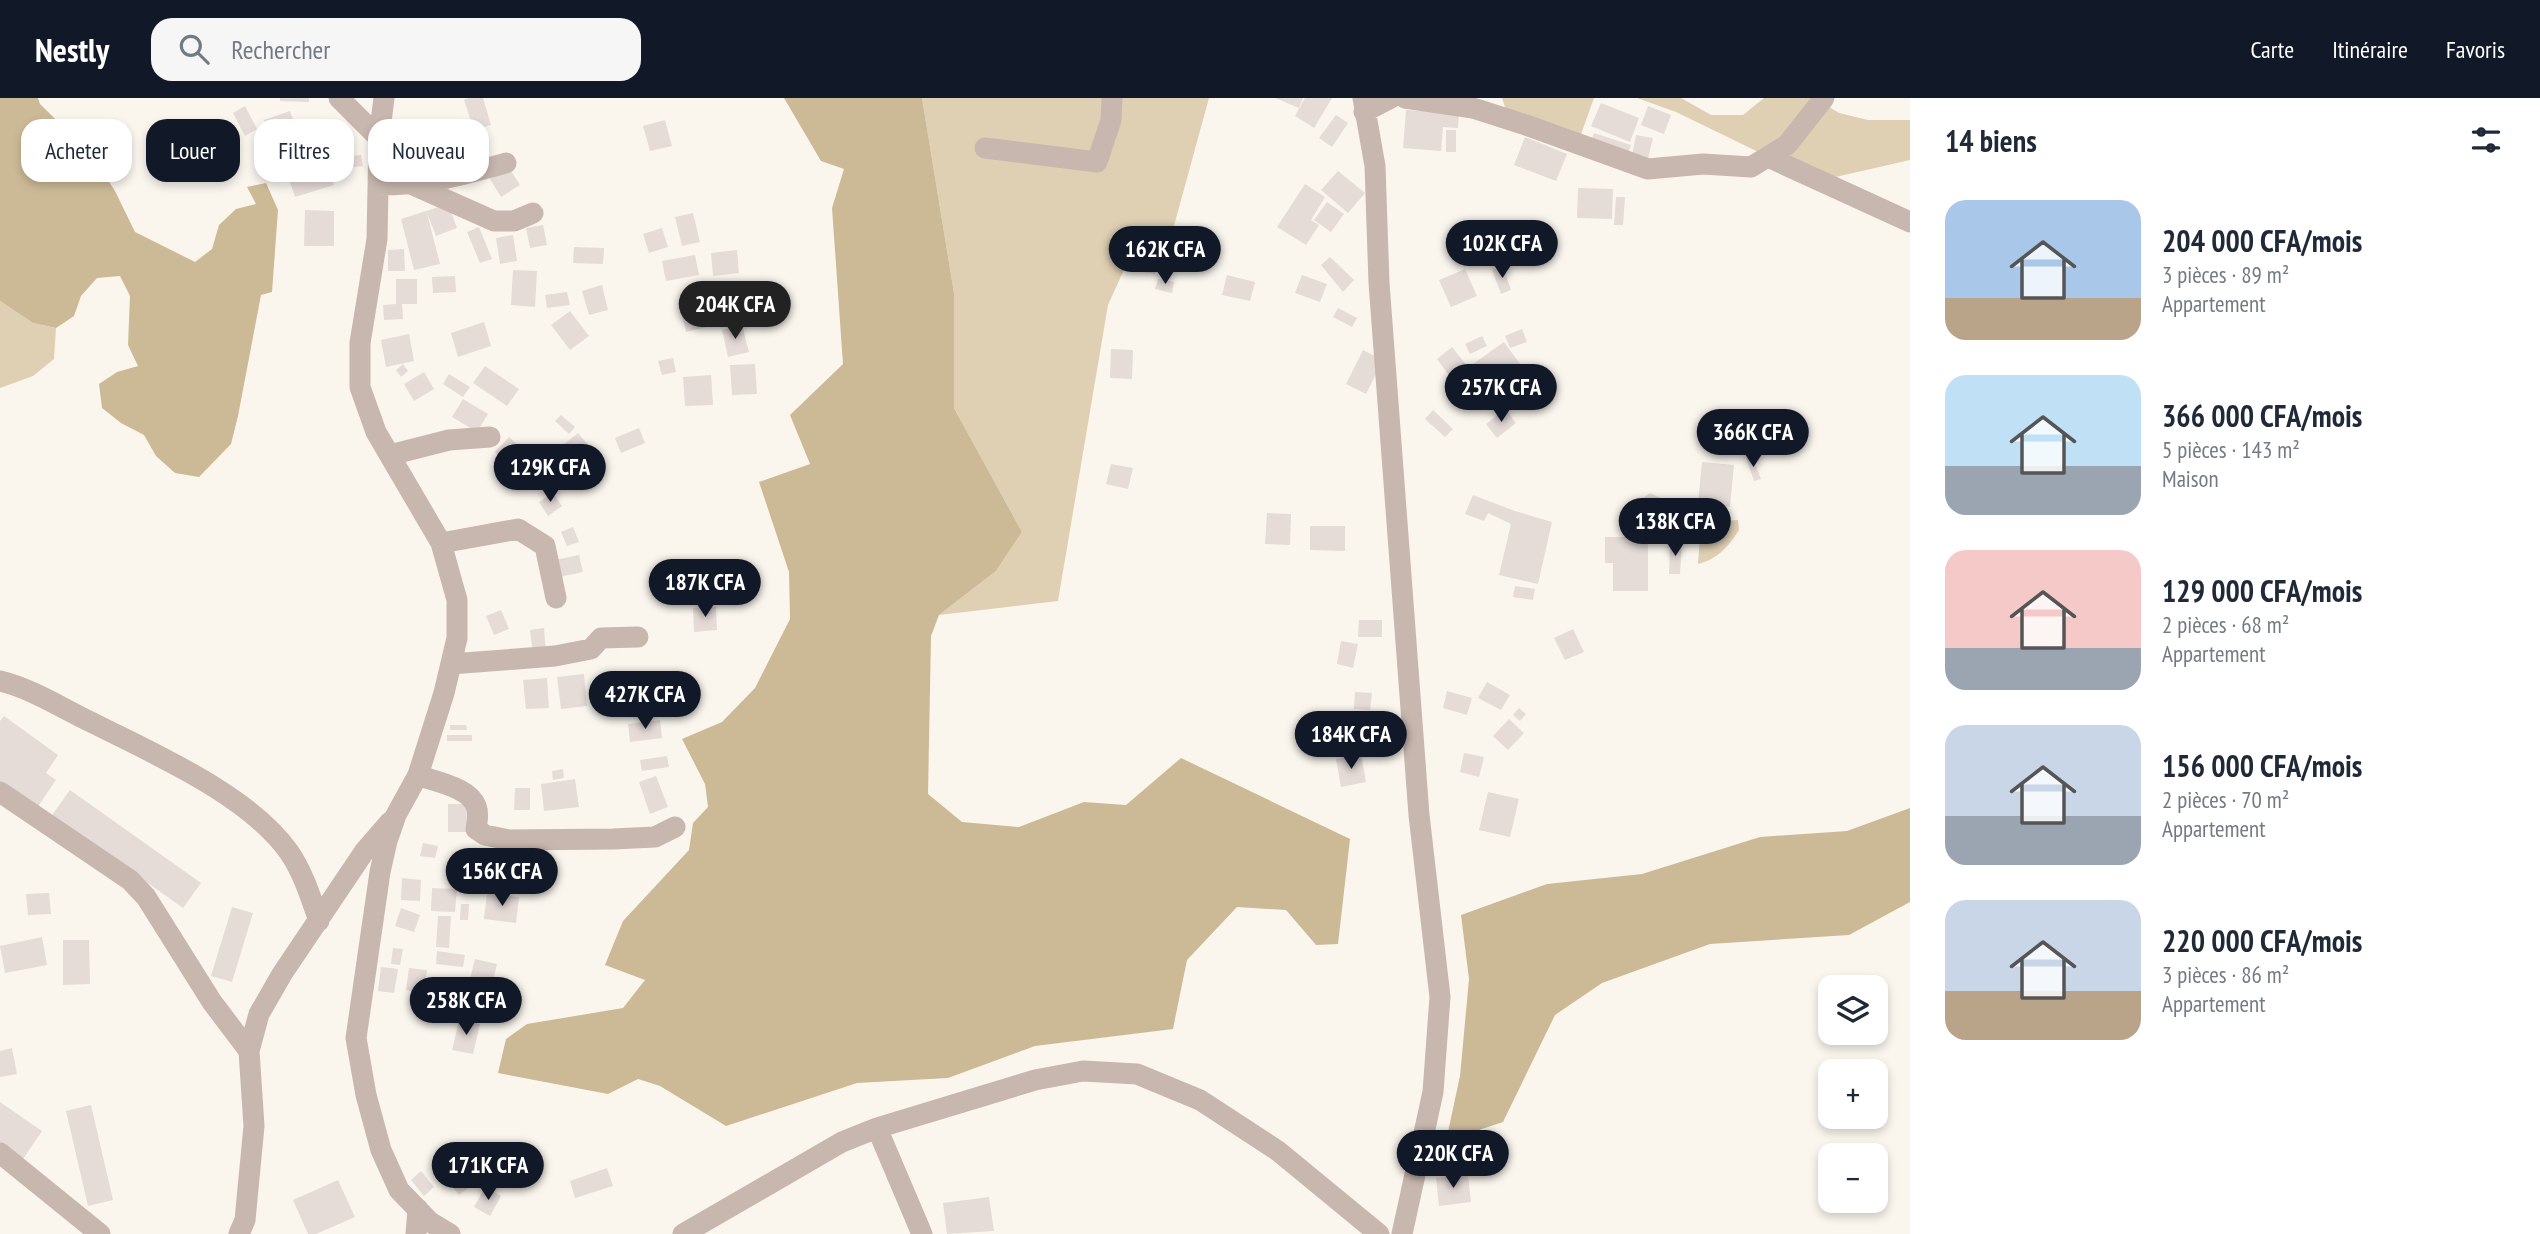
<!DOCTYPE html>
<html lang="fr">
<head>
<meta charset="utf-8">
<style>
  body { margin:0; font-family:"PT Sans Narrow",sans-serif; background:#f6f6f7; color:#1f2937; height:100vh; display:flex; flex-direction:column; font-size:26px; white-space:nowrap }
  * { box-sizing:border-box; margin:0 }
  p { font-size:23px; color:#747a83 }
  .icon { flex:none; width:38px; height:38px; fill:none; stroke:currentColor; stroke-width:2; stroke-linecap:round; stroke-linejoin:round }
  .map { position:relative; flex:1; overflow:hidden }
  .side { display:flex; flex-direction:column; background:#fff; width:630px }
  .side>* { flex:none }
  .top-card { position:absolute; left:21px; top:21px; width:665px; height:63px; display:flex; gap:14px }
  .fabs { position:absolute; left:1818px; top:877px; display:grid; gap:14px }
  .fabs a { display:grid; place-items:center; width:70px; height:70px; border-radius:14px; background:#fff; box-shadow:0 4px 10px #0003; font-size:35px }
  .price { position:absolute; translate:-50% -60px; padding:0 16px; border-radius:24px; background:#111827; color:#fff; font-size:23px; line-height:46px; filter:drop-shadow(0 2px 4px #0008) }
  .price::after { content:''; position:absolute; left:50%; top:42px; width:21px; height:16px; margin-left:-10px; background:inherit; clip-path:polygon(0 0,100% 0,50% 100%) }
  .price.active { background:#222; color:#fff }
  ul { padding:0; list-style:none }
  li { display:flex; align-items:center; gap:21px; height:175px; padding:0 35px }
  li span { display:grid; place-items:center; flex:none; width:196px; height:140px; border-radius:21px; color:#555 }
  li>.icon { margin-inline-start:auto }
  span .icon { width:84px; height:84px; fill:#fffc; stroke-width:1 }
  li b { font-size:30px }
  h2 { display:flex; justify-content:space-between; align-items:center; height:84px; padding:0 35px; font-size:30px }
  .tag { padding:0 24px; border-radius:21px; background:#fff; box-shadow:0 4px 10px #0003; font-size:24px; line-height:63px }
  .tag.active { background:#111827; color:#fff }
  header { display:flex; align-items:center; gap:42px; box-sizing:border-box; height:98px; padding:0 35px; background:#111827; color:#fff }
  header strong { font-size:33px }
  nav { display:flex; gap:38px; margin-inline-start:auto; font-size:24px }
  .search { width:490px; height:63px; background:#f6f6f7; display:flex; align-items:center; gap:18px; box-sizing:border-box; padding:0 24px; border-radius:21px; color:#747a83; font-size:26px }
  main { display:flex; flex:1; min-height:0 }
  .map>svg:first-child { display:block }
</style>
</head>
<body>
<header>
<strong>Nestly</strong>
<div class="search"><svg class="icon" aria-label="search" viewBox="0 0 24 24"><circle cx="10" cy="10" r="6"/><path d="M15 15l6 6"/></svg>Rechercher</div>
<nav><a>Carte</a><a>Itinéraire</a><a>Favoris</a></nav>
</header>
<main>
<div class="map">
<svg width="1910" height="1136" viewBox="0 0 1910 1136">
  <rect width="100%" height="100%" fill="#faf6ee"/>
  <path fill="#dfd0b4" d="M922,0H1209L1169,146L1136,145L1108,207L1058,503L939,517L996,473L1022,434L954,310V195Z
    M1502,0H1594L1580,39L1506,12Z
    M1637,0H1681L1711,17H1743L1764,0H1814L1839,15L1868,22H1910V62L1818,83L1676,14Z
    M0,203L33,225L56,230L54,261L33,278L0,290Z
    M1738,422L1739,432C1728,449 1718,461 1698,466L1701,425Z"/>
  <path fill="#ccba97" d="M0,0H38L40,6L92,57L115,93L135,134L195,164L212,151L219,127L236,111L256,106L247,89L266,85L278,112L272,194L261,197L238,318L231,346L199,379L175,375L156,358L144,337L121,325L102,310L99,286L117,274L138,268L128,247L130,198L120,178L97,180L81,198L74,218L56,230L33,225L0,203Z
    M784,0H922L954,195V310L1022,434L996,473L939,517L931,538L928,696L962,724L1019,729L1084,704L1126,707L1181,660L1350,741L1338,846L1316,847L1286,812L1237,809L1187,862L1173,931L1035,948L948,980L857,985L726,1028L660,988L638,981L608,996L498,975L506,941L527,926L623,910L645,882L605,867L623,823L689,752L693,725L708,709L705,686L682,641L722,624L755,590L790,521L789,474L759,384L810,366L790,317L843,266L832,110L844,71L821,63Z
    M1910,710V804L1849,837L1710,846L1602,885L1555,917L1503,1024L1446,1043L1460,978L1469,881L1461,817L1547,786L1642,776L1760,739L1847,733Z"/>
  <path fill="#e5dbd7" d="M280,0H309V4L280,3Z
    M469,0H483L491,27L474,32L464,2Z
    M1275,0H1303L1299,10Z
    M1305,0H1332L1314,30L1295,18Z
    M1601,5L1639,20L1630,44L1591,28Z
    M245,8L257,31L245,38L233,15Z
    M1648,8L1671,17L1664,36L1641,27Z
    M1406,12L1459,15L1458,30L1443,29L1441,53L1403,50Z
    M290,13L308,62L282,72L264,22Z
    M1336,17L1348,25L1332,49L1319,40Z
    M665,22L672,48L650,53L643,28Z
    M449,31L458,49L435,61L426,43Z
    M1446,32H1456V54H1446Z
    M1594,35L1631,47L1627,59L1590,46Z
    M1636,37L1653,40L1647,65L1631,62Z
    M1525,39L1567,56L1556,83L1514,67Z
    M361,57L363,68L346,70L344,59Z
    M328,69L334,87L295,99L289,81Z
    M509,70L520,87L501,99L490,81Z
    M1338,73L1365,95L1348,115L1321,92Z
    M1305,86L1325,99L1311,122L1319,127L1306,147L1277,129Z
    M1578,90L1613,91L1612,121L1577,120Z
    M1616,99H1625L1623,127H1614Z
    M1327,104L1344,116L1331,134L1314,122Z
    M448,106L457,130L436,138L427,115L440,166L414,172L401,121Z
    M305,112L334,113V148H304Z
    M693,115L700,144L682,148L675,119Z
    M543,127L547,147L530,150L526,130Z
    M479,129L492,161L480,165L467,134Z
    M662,130L668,149L649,155L643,136Z
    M513,137L517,163L500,166L496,140Z
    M574,149L604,150L603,166L573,165Z
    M404,151L405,173H388V152Z
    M737,152L739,175L713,178L711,155Z
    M1145,153L1158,155L1155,176L1141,174Z
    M695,157L699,177L666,183L662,163Z
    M1330,159L1354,182L1343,194L1321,167Z
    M1503,169L1511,192L1501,196L1492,172Z
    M1465,171L1477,198L1451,209L1439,182Z
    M513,172L537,173L535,209L511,207Z
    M1227,177L1255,184L1250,203L1222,197Z
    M1302,177L1327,186L1320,204L1295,195Z
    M455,178L456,194L433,195L432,179Z
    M396,181H417V206H402L403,221L384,222L383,207L396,206Z
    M1158,181L1174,184L1172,195L1155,191Z
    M741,185L742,211L714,213L712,186Z
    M602,187L608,212L589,217L582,193Z
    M567,194L570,207L547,210L545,197Z
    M701,202L707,229L686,234L680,207Z
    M1338,210L1357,220L1352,229L1333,219Z
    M570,213L589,238L570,252L551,227Z
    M484,224L491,248L458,259L451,235Z
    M742,227L749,254L728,259L722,232Z
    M1522,231L1527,244L1510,250L1505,238Z
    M409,236L414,263L386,269L381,242Z
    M1482,238L1487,248L1470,256L1465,246Z
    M1504,244L1529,278L1495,302L1470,268Z
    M1452,249L1467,268L1451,280L1437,261Z
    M1111,251L1133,252L1132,281L1110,280Z
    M1363,252L1383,262L1366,296L1346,286Z
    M673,260L676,274L662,277L658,263Z
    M403,266L408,273L401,279L396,272Z
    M755,266L757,296L732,297L730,267Z
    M485,268L519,291L507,308L473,285Z
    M424,274L434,291L414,303L404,286Z
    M449,276L470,289L463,299L443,286Z
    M711,277L713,307L685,308L683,279Z
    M463,301L488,316L477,334L452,319Z
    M1505,311L1516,325L1497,340L1486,326Z
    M1433,312L1453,331L1445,339L1425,321Z
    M561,317L575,329L569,336L555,323Z
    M1722,325L1730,334L1718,344L1710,335Z
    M639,330L645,345L621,355L615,340Z
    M578,335L594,354L573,371L558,351Z
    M509,339L520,349L506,364L495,354Z
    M1752,358L1761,381L1754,383L1746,360Z
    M1702,364L1734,367L1730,409L1698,406Z
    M1111,366L1133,370L1128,391L1106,386Z
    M553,395L562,408L548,418L539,404Z
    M1650,395L1661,400L1663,414L1652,421L1640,415L1639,403Z
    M1473,397L1515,413L1552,424L1538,486L1499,477L1511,426L1488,415L1484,423L1465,416Z
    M1267,415L1291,416L1290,447L1265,446Z
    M1310,428H1345V453L1310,452Z
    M573,429L579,444L567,448L561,434Z
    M1605,439H1648V493H1613V465H1605Z
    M1670,444H1682L1680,476H1669Z
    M579,457L583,474L559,479L555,462Z
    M1515,488L1535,491L1533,502L1513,499Z
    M716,509L717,532L694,534L693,510Z
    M501,512L509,531L494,537L486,518Z
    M1359,522H1382V539H1358Z
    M544,530L546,555L533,556L530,532Z
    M1573,531L1584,554L1565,562L1554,540Z
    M1341,543L1358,546L1353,570L1337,566Z
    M584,576L587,608L561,611L557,579Z
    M547,580L549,610L526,611L523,582Z
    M1487,584L1510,597L1501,612L1478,600Z
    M656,592H680V617H656Z
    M1447,593L1472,600L1467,617L1443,610Z
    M1355,594L1372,595L1370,612L1354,611Z
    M1519,610L1526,616L1520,623L1513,617Z
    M4,618L58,657L46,675L56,682L35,713L0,688V623Z
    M1509,621L1524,635L1508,652L1493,638Z
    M660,622L662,640L630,644L628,626Z
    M450,627H466L467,632H450Z
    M447,637H472V643H447Z
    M1464,655L1484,659L1479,679L1460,674Z
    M1361,656L1366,684L1341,689L1336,661Z
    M667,658L669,669L642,673L640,662Z
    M563,671L564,680L553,682L552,673Z
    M656,678L668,709L650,716L639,684Z
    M575,681L579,709L544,713L541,686Z
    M515,690H530V712H514Z
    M70,692L201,785L183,810L52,717Z
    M1488,694L1519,701L1510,739L1479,732Z
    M448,706H467L466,734H448Z
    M423,745L438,748L435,760L420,758Z
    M454,756L478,757L477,778L452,776Z
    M402,780L421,782L420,803L401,802Z
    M432,790L457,791L455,814L431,813Z
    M49,795L51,816L28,817L26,796Z
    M487,795L519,799L516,825L484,821Z
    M461,806H469L468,822H460Z
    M232,809L253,815L232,884L211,878Z
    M401,810L420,817L414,834L395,828Z
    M438,818H451L449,850L436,849Z
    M42,839L47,867L5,875L0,848Z
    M63,842H89L90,886L63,887Z
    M393,850L403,851L400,867L391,866Z
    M437,853L465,857L463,869L436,866Z
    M475,861L497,866L490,894L468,889Z
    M381,869L398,871L394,895L378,893Z
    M409,870L427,872L424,895L406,892Z
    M459,922L480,926L473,956L452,952Z
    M12,950L17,976L0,979V953Z
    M0,1004L42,1033L23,1061L0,1045Z
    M91,1007L113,1102L88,1108L66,1013Z
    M454,1060L474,1085L459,1097L439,1071Z
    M607,1070L613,1088L575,1100L570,1083Z
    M421,1073L434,1089L424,1098L411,1082Z
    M1468,1077L1471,1104L1439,1108L1436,1080Z
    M338,1082L355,1119L316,1136H308L293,1102Z
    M485,1089L501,1098L490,1118L474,1109Z
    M989,1099L994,1133L947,1136L943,1105Z"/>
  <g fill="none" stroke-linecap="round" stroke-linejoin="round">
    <path stroke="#c8b7ae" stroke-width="21" d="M339,0L379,40
      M384,0L379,40L377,141L360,245V289L376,334L441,445L457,502V540L444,595L418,677L396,717L387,743L380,774L356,940L366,997L381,1052L399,1092L430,1124L450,1136
      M1363,0L1375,68L1379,185L1419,717L1440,899L1433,994L1402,1136
      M1405,0L1473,10L1526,27L1648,71L1703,66L1751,69L1787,47L1824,0
      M1364,14L1391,0
      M985,50L1097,64L1111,22L1112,0
      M1768,59L1910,124
      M378,87C427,87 460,78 506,65
      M413,87L494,123H514L533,115
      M390,357L449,342L490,339
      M441,445L518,431L545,448L556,500
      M451,566L555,558L591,551L601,540L638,539
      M0,583C33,591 63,611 93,625C154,656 249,697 289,754C303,774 311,800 319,823
      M418,677C435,684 469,689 476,708C479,715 477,724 476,731L485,737L509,742L613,741L655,739L675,729
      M0,694L130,782L146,799L212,904L249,953
      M877,1030L922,1136
      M0,1055L100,1136
      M239,1136L245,1122L254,1028L249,953L259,916L282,876L364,754L390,724
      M416,1136L418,1111
      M683,1136L842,1044L877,1030L1035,982L1083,973L1137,976L1200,1002L1278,1053L1379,1136"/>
  </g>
</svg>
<div class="fabs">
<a><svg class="icon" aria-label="layers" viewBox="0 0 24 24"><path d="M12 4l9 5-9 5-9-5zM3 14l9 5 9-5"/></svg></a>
<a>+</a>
<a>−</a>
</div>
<b class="price" style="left:1502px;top:182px">102K CFA</b>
<b class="price" style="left:1165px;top:188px">162K CFA</b>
<b class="price active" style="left:735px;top:243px">204K CFA</b>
<b class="price" style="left:1501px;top:326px">257K CFA</b>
<b class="price" style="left:1753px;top:371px">366K CFA</b>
<b class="price" style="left:550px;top:406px">129K CFA</b>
<b class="price" style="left:1675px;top:460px">138K CFA</b>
<b class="price" style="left:705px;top:521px">187K CFA</b>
<b class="price" style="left:645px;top:633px">427K CFA</b>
<b class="price" style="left:1351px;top:673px">184K CFA</b>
<b class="price" style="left:502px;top:810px">156K CFA</b>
<b class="price" style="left:466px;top:939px">258K CFA</b>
<b class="price" style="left:1453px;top:1092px">220K CFA</b>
<b class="price" style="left:488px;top:1104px">171K CFA</b>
<div class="top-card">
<a class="tag">Acheter</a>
<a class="tag active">Louer</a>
<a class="tag">Filtres</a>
<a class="tag">Nouveau</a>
</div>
</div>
<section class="side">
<h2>14 biens<svg class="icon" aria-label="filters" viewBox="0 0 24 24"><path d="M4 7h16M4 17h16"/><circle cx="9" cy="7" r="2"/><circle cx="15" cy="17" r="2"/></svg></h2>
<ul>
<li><span style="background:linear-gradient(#a9c7e8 70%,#b9a48a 0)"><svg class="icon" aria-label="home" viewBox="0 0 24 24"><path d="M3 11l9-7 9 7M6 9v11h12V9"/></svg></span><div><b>204 000 CFA/mois</b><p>3 pièces · 89 m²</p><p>Appartement</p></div></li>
<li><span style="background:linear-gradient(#bfe0f5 65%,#9aa5b1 0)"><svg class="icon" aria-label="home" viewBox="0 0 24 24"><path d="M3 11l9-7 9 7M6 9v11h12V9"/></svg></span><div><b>366 000 CFA/mois</b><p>5 pièces · 143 m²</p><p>Maison</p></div></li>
<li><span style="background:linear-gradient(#f6c9c9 70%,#9aa5b1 0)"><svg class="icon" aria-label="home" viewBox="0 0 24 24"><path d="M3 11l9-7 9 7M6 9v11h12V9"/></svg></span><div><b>129 000 CFA/mois</b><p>2 pièces · 68 m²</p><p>Appartement</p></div></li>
<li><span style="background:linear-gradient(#c9d6e8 65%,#9aa5b1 0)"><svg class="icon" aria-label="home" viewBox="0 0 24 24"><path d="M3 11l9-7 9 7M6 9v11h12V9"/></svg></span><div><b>156 000 CFA/mois</b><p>2 pièces · 70 m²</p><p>Appartement</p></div></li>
<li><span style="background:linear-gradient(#c9d6e8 65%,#b9a48a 0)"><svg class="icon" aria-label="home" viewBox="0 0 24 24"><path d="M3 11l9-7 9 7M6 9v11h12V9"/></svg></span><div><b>220 000 CFA/mois</b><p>3 pièces · 86 m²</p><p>Appartement</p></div></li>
</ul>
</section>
</main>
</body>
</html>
